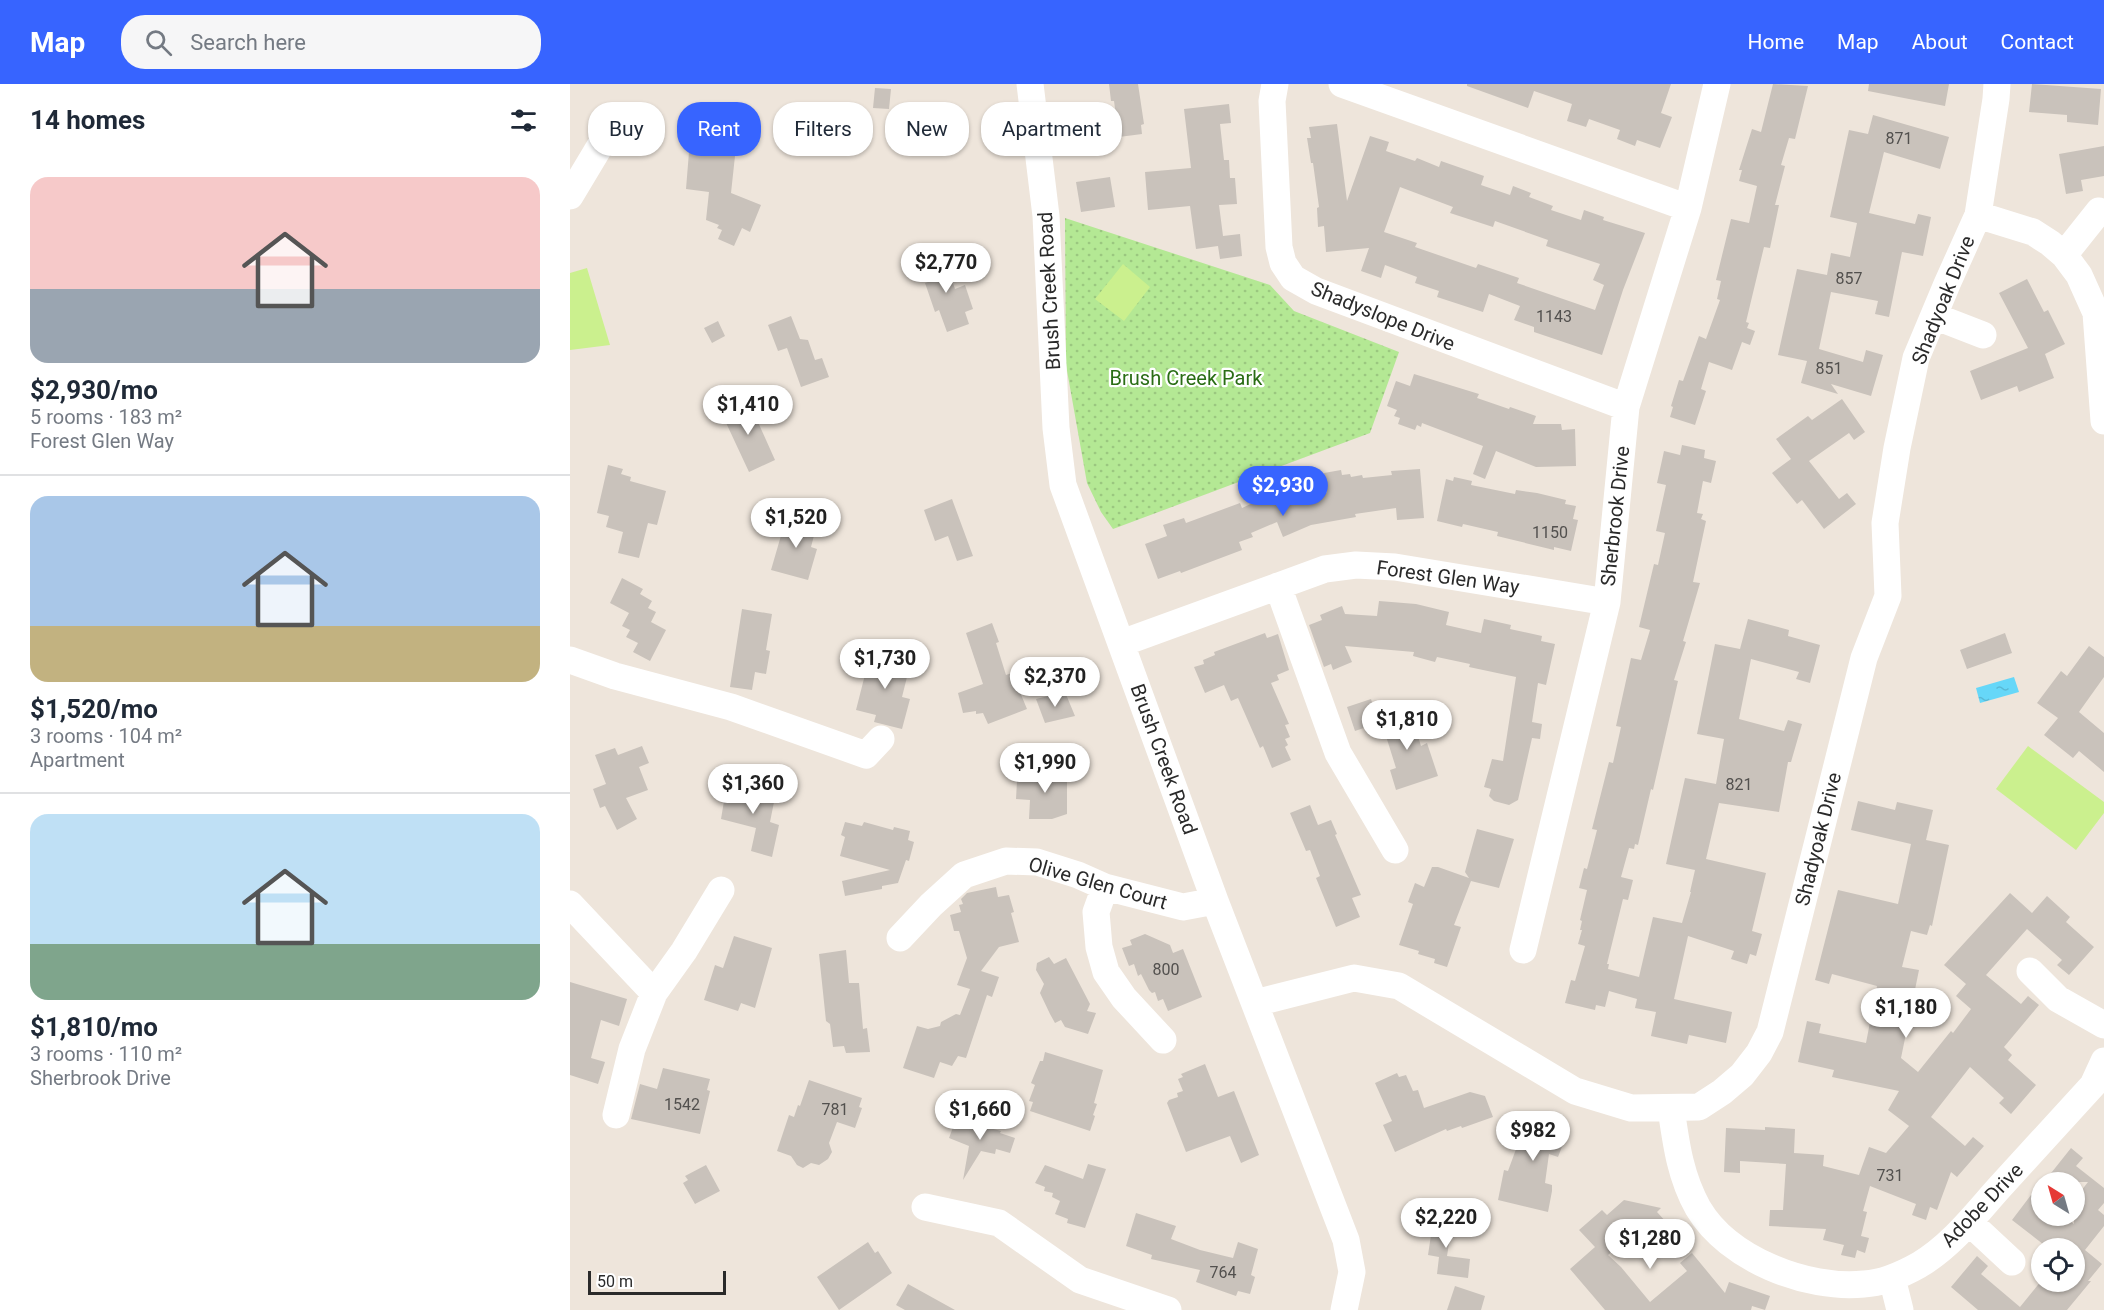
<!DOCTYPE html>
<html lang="en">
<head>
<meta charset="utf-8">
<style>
  body { margin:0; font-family:Roboto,sans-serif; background:#f6f6f7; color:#1f2937; height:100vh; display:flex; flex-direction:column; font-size:22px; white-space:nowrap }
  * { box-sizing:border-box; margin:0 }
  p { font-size:20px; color:#747a83 }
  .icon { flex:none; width:33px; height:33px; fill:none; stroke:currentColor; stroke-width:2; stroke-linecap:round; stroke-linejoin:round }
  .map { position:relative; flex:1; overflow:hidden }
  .panel { display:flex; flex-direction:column; background:#fff; width:570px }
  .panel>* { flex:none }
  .guide { position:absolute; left:18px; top:18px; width:570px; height:54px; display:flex; gap:12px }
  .needle { width:39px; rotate:323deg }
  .fabs { position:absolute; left:1461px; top:1088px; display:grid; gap:12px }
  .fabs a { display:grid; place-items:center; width:54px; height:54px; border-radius:50%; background:#fff; box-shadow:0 2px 4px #0004; font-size:30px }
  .scale { position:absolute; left:18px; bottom:15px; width:138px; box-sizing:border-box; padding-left:6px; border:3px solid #2a2a2a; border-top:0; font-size:16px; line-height:21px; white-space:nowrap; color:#2a2a2a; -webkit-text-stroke:4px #fff; paint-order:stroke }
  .price { position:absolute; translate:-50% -51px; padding:0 14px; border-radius:21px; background:#fff; color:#222; font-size:20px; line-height:39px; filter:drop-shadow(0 2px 3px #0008) }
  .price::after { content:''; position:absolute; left:50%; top:36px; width:18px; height:14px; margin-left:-9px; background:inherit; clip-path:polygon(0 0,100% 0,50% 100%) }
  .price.selected { background:#3764ff; color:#fff }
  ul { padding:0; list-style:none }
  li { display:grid; align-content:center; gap:12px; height:318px; padding:0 30px }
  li+li { border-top:2px solid #e0e1e3 }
  li span { display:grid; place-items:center; height:186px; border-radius:18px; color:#555 }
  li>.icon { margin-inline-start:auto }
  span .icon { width:108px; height:108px; fill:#fffc; stroke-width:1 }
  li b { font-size:26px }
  h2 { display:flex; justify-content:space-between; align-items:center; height:72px; padding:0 30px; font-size:26px }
  .tag { padding:0 21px; border-radius:24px; background:#fff; box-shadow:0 2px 4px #0004; font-size:21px; line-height:54px }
  .tag.selected { background:#3764ff; color:#fff }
  header { display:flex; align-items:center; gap:36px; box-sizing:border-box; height:84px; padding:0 30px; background:#3764ff; color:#fff }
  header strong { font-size:28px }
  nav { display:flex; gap:33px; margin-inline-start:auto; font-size:21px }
  .search { width:420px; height:54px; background:#f6f6f7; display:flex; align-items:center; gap:15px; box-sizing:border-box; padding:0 21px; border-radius:24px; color:#747a83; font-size:22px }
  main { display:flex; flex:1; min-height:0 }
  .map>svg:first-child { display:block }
</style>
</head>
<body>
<header>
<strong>Map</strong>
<div class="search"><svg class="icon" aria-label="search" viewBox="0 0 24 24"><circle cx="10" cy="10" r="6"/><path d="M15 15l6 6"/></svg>Search here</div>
<nav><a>Home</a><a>Map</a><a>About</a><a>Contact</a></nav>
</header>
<main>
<section class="panel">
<h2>14 homes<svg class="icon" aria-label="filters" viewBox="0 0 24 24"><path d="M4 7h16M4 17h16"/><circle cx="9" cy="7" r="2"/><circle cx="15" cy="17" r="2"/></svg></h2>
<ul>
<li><span style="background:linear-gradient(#f6c9c9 60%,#9aa5b1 0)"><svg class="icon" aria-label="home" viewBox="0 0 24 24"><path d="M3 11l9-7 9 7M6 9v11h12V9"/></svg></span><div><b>$2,930/mo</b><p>5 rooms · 183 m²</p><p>Forest Glen Way</p></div></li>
<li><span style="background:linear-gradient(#a9c7e8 70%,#c2b280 0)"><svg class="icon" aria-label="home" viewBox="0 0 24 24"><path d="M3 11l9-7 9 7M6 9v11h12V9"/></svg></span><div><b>$1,520/mo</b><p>3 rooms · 104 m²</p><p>Apartment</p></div></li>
<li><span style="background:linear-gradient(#bfe0f5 70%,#7fa58c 0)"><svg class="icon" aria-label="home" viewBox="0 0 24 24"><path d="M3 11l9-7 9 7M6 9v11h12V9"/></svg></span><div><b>$1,810/mo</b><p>3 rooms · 110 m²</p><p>Sherbrook Drive</p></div></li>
</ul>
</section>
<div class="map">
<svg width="1534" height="1226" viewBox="0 0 1534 1226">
  <defs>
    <pattern id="grass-dots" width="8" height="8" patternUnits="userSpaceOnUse" patternTransform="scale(1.5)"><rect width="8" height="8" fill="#b4e894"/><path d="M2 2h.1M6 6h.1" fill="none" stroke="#9bc780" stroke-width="1.8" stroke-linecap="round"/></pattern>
    <pattern id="water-ripples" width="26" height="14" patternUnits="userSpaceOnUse" patternTransform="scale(1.5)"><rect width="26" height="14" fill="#66d7f8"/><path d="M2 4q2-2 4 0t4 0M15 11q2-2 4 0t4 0" fill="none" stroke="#59b9d5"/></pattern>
  </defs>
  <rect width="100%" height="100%" fill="#eee5db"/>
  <path fill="url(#grass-dots)" d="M495,134L700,201L724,227L829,268L800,349L543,445L531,428L517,399L496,281Z"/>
  <path fill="#cbf08e" d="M553,180L580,203L554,237L525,215Z
    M17,184L40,261L0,266V189Z
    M1458,662L1534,718V729L1506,766L1426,705Z"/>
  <path fill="url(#water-ripples)" d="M1444,593L1449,608L1410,619L1406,604Z"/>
  <path fill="#c9c2bb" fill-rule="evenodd" d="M539,0H568L574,40L571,41L572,50L549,53L544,17H541Z
    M897,0H1101L1091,29L1102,33L1090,64L1067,56L1065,62L1047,55L1050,46L1019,35L1016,43L997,37L1002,20L964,7L958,24L897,2Z
    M1203,0L1238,2L1225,55L1219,54L1211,81L1215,82L1205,121H1209L1200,164L1194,163L1176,238L1179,239L1177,244L1185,247L1180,261L1172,258L1162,286L1139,278L1131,305L1136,307L1125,341L1100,333L1103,323L1101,322L1109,296L1113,297L1129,252L1136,255L1150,216L1147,215L1151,197L1146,196L1161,135L1179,139L1187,102L1169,97L1172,86H1169L1182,45L1191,48Z
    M1299,0H1379L1375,22L1298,7Z
    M1462,0L1531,5L1528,41L1497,38V31L1459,28Z
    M305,4L321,5L319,25L303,24Z
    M659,20L661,39L650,40L654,76H659L660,94H665L667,120L649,121L653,152L670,150L672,172L650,175L648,162L626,165L620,122L578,126L575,88L621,84L614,25Z
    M1303,31L1379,53L1370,85L1314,68L1299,129L1345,140L1348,130L1361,133L1353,172L1332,168L1319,233L1305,230L1308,217L1261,208L1249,265L1293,278L1296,266L1313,271L1301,312L1261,300L1268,310L1231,299L1237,277L1208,271L1227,185L1257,191L1261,169L1280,173L1287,139L1260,133L1279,46L1298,50Z
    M137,39L163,41L161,72H165L161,109L191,121L180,148L172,144L164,162L148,155L152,146L147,144L149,141L136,136L139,108L116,105L119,68L134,69Z
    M351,39H377V71H351Z
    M767,40L777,117L800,52L819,58L816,67L845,77L847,74L869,83L871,77L914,92L911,101L940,111L943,102L961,109L959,113L983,122L981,126L1011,136L1014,126L1034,133L1033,136L1075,149L1053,206L1032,271L964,248V243L944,236L950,222L919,210L913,228L867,213L869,207L845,199L847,193L815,181L811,194L791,187L799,164L756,168L754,142L748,143L747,124L749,123L743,79H741L737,54H741L739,43ZM830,103L883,123L880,129L923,143L925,137L978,156L976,162L1030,180L1023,196L1034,201L1025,226L947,199L949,194L908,180L906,184L845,163L847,159L814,148Z
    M1534,62V92L1511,96L1513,107L1496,110L1489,70Z
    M540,93L545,123L511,128L506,98Z
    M365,170L368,178L375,176L385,205L395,201L403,225L395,228L399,240L377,248L369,226L365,228L355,199L358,198L350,175Z
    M1457,195L1474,228L1478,226L1495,260L1475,270L1484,294L1449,308L1447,302L1411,316L1400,287L1458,264L1429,209Z
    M221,232L230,255L238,256L245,276L252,274L259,293L231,303L217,264L208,267L198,241Z
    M148,237L155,252L142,259L134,244Z
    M844,290L909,310L907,314L939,325L940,323L966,332L963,340H991L992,346L1005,345L1006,382L966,383L926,367L915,395L903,390L913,362L852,339L851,343L847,341L845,346L828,340L830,334L824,332L827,326L817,322L826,297L840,302Z
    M1272,315L1295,348L1284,356L1279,349L1239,377L1269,415L1277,409L1286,420L1254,445L1232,416L1227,420L1202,389L1221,375L1206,355L1238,332L1242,336Z
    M178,316L205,376L179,388L151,328Z
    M1112,361L1135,366L1134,374L1146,377L1141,399L1133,397L1127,429L1133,430L1131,435L1136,437L1123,498L1130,499L1113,557L1116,558L1104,596L1108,597L1083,706L1081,705L1068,761L1065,760L1064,765L1059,764L1051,793L1063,796L1058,816L1053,815L1037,880H1039L1038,885L1069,893L1083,833L1112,839L1121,808H1120L1125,786L1096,780L1115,694L1146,700L1154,655L1127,650L1145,560L1170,565L1178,535L1219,546L1218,552L1250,561L1240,599L1226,595L1229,588L1181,575L1169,635L1214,647L1218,636L1232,640L1221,678H1218L1209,728L1149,719L1136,775L1196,789L1182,847L1192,850L1186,872L1180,870L1177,880L1161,875L1164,867L1118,852L1104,915L1162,928L1156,959L1119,951L1117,960L1081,952L1086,928L1065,924L1067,915L1039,907L1035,923L1026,921L1025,926L995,919L1001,896L1005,897L1015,862L1008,860L1012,846H1010L1012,837L1010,836L1017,806L1009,804L1014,784L1017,785L1027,746L1022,745L1039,678L1043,679L1051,643L1046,642L1061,574L1071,576L1080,546L1069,543L1084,480L1088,481L1095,449L1086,447L1096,401L1087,399L1094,367L1110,371Z
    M38,381L53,385L51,390L61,393L60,397L96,407L87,441L78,439L69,474L48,469L53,448L36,443L39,432L27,429Z
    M850,385L854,434L827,436L826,424L785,430L786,433L741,441L713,453L707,438L681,449L683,453L669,458L672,466L611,489L610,487L588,495L575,460L597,452L593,441L614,434L616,439L670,419L672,424L698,412L696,407L714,399L717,404L724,401L730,413L757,409L754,389L771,386L772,391L780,390L781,393L792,391L793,394L822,391L821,387Z
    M884,393L902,397L901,401L945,410L946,406L967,409L996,416L995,420L1006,422L1003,435L1008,436L1001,467L984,463V466L927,452L928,448L893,440L892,443L867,437L876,395L883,397Z
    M382,415L403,472L387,477L378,452L365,457L354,426Z
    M217,431L247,440L241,463L247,465L238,496L201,486Z
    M52,494L73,505L70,510L82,517L78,524L86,528L81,538L96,546L80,577L63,568L68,559L56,553L60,546L52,542L59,529L40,519Z
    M809,517L846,520L879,528L876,541L911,549L914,535L941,541L940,545L972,552L971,557L985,560L976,601L968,599L962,638L972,640L970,655L962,654L948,716L939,721L924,717L919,712L921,705L914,703L922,675L933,677L946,593L899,583L900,580L867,573L865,578L843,572L844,568L775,562L782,578L763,586L761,580L754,583L739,541L752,536L750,531L772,522L775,530L807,532Z
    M172,525L202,530L196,566L200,567L196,590L185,588L182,606L160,603Z
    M422,539L429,558L426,559L436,591L442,589L457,625L418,640L413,629L406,630V627L393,629L388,609L413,600L396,549Z
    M695,549L697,554L708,550L719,586L707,591L709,596L701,599L719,640L715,641L720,653L715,655L718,661L715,663L721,676L702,684L693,662L690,664L668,614L661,617L654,601L635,609L624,583L634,580L633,576L645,571L644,568Z
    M1435,549L1442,569L1397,585L1390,566Z
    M1519,562L1534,573V593L1509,628L1534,649V688L1509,667L1503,674L1474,651L1488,634L1467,619L1491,587L1497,592Z
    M301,567L337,576L333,592L337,593L332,613L340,615L332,645L304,638L306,631L286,626Z
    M495,608L505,632L475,639L466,615Z
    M801,615L808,639L785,647L777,623Z
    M839,624L851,662L857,659L868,692L826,706L820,686L826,684L810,633Z
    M72,662L79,679L69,683L78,706L56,714L67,735L47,746L35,722L30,724L23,705L36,700L25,671L45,664L48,671Z
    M473,685H497V730L482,735H459L460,716L446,715L447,697L466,694V687H472Z
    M157,699L206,708L200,738L209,741L202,773L181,767L186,744L151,735Z
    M1288,717L1325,726L1327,718L1363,726L1356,756L1379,761L1362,842L1360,841L1357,851L1341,847L1332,883L1349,886L1331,974L1348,988L1381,947L1383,949L1401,925L1386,912L1396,900L1374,881L1440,809L1462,829L1477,812L1500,833L1496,838L1524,863L1499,891L1487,881L1492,876L1457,845L1416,891L1451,920L1458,912L1469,921L1434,963L1442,971L1438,976L1466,1001L1441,1030L1429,1019L1434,1014L1400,983L1361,1033L1395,1062L1403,1053L1414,1062L1387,1093L1381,1088L1367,1126L1360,1123L1356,1136L1342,1131L1346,1120L1300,1102L1293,1127L1297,1128L1291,1152L1299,1154L1295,1169L1287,1166L1285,1174L1271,1171L1274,1161L1253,1156L1256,1145L1199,1142L1200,1126H1213L1216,1080L1170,1077V1089L1154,1088L1156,1044L1195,1046V1043L1225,1045L1224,1069L1254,1071L1253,1082L1289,1091L1299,1063L1316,1069L1339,1042L1318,1026L1329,1007L1262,993L1264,986L1228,978L1237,937L1251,940L1249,949L1296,959L1307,902L1262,890L1259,900L1245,896L1268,806L1328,820L1341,760L1281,746Z
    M740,721L748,741L761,736L767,750L765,751L791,811L782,814L790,833L766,843L746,794L750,792L740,766L736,767L720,729Z
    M275,738L292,742L294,738L323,746L324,743L340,747L338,756L344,758L339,777L336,776L328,799L312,802V805L275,812L272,797L320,786L270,772L275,753L271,751Z
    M907,745L944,755L929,804L901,797L884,841L891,843L877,883L864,879L865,875L848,870L849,867L829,861L843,820L838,818L845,799L854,803L862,783H868L899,794L895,788Z
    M426,803L428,813L439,811L444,828L441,829L449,858L429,863L411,887L429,893L422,913L417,911L396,974L388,972L382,982L370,978L364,994L333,984L347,942L358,945L370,942L371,938L386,930L390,931L400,905L387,901L397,874L389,847H384L380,831L391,828L389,821L393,820L391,815L397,809Z
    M575,850L600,861L603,869L613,865L632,913L598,927L593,915L588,917L585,908L582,909L579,906L571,890L568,892L564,880L559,882L552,864L562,861L560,856Z
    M164,852L202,864L185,924L171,919L168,927L134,916L145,881L153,884Z
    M276,866L279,899H289L293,945L297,944L300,968L276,969L274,962L263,963L260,940L256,937L249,870Z
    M479,873L484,880L496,874L520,920L517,927L526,929L518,950L495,943L491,936L485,939L480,930L470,909L474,900L466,886L467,879Z
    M0,898L57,915L49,942L31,936L21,974L35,978L28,1000L0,991Z
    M475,968L533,986L524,1019L527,1020L523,1031L525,1032L520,1047L460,1027L463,1018L459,1017L465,1001L461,999L470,977H473Z
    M635,980L648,1013L664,1007L689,1071L671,1079L660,1052L616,1068L597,1019L599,1016L608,1013L607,1009L613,1007L608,995L613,993L611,990Z
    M93,984L140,995L137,1006L140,1007L130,1050L61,1035L70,1000L87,1005Z
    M827,989L829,993L836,991L843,1007L848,1006L854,1024L900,1008L915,1012L923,1033L892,1044L891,1042L877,1047L876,1045L825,1068L813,1041L822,1037L805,999Z
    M239,996L292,1014L289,1023L292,1024L285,1044L267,1038L259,1059L262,1068L258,1075L249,1081L241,1079L233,1084L227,1081L221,1072L207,1067L219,1031L224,1033L228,1021L230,1022Z
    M952,1029L964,1033L965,1030L1000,1042L988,1073L979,1070L975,1099L982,1101V1107L978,1128L928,1116L934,1086L938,1087L949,1057L943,1056Z
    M386,1035L431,1047L430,1049L445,1054L440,1069L426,1065L425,1070L411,1067L393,1096L399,1062L379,1054Z
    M1501,1064L1513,1074L1506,1082L1534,1104V1119L1528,1126L1534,1131V1142L1515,1166L1532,1180L1518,1197H1521L1497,1226H1408L1381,1203L1407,1172L1418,1182L1411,1190L1450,1223L1471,1197H1504V1164H1478L1442,1136L1461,1111L1472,1119V1131H1493L1504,1140V1116L1518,1098H1474Z
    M518,1080L536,1085L515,1144L497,1139L498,1135L485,1130L490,1117L482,1113L483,1109L474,1107L475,1103L465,1099L475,1081L513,1095Z
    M136,1081L150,1107L125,1120L113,1099L118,1096L115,1092Z
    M1054,1116L1091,1124L1087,1128L1097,1139L1086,1149L1076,1138L1038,1171L1051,1183L1080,1218L1117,1187L1110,1179L1122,1169L1155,1209L1159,1198L1200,1212L1195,1226L1182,1222L1181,1226H1035L1000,1185L1025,1163L1009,1146L1032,1126L1037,1131Z
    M566,1129L606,1142L601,1155L630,1166L663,1174L668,1158L688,1165L681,1191L685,1193L680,1210L668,1207L666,1212L626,1198L630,1186L581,1175L582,1171L556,1162Z
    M864,1131L883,1134L877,1172L900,1175L898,1194L867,1190L869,1173L858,1171Z
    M298,1158L305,1169L308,1167L322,1189L269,1226L247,1193Z
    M338,1200L385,1226H335L326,1221Z
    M885,1202L915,1212L911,1226H877Z"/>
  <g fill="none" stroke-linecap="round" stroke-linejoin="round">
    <path stroke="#fff" stroke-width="27" d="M460,0L476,132L486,344L493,401L645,817L776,1156L782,1188L774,1226
      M705,0L702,17L709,163L713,179L723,194L746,207L1056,323
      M772,0L1118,124
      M0,112L42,42
      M1408,131L1463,148L1480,159L1494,171L1509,191L1526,229L1534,337
      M1494,171L1529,127
      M1364,232L1413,251
      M708,502L768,669L825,766
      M552,559L755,485L786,481L825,483L1037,518
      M0,576L45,592L161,623L296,671L311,655
      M535,803L526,828L529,863L536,888L554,914L593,956
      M0,820L84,909
      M330,854L361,821L394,791L436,777L467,778L508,791L535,803L613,823L645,817
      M953,866L1037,518L1056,323L1118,124L1147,0
      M1460,887L1488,915L1534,941
      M685,919L784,894L829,902L1005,1007L1061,1024L1129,1023L1152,1008L1172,991L1189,969L1200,948L1294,574L1318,512L1315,439L1327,364L1346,274L1377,200L1408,131L1426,15L1427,0
      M1101,1024C1106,1059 1110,1092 1128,1124C1158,1175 1237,1206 1294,1200C1314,1199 1333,1190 1349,1181C1381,1162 1404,1132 1428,1105C1460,1070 1491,1036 1523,1001L1534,977
      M46,1031L62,965L84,909L114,867L151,806
      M355,1123L429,1139L510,1196L598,1226
      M1399,1138L1442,1178
      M1322,1194L1330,1226"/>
  </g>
  <g text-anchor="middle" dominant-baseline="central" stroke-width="4.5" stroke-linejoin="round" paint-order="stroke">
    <g font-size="16" fill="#52504e">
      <text x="1329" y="54">871</text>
      <text x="1279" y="194">857</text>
      <text x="984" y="232">1143</text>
      <text x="1259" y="284">851</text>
      <text x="980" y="448">1150</text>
      <text x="1169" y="700">821</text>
      <text x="596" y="885">800</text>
      <text x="112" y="1020">1542</text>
      <text x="265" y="1025">781</text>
      <text x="1320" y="1091">731</text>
      <text x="653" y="1188">764</text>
    </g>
    <g font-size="20" fill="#2a2a2a" stroke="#fff">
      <text transform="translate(479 207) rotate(-93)">Brush Creek Road</text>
      <text transform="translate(1373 216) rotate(-68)">Shadyoak Drive</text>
      <text transform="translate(813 232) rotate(22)">Shadyslope Drive</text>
      <text transform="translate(1045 432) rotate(-84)">Sherbrook Drive</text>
      <text transform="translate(878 493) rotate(8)">Forest Glen Way</text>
      <text transform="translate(594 675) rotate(70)">Brush Creek Road</text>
      <text transform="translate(1248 755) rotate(-76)">Shadyoak Drive</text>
      <text transform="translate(528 799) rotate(16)">Olive Glen Court</text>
      <text transform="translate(1412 1121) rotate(-46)">Adobe Drive</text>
    </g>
    <g font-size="20" fill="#2a6d15" stroke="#fff">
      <text x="616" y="294">Brush Creek Park</text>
    </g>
  </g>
</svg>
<div class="fabs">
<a><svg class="needle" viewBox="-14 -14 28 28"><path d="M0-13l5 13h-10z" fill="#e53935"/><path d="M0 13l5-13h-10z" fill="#747a83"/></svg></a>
<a><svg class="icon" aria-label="locate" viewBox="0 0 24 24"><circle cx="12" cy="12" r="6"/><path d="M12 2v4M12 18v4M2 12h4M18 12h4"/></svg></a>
</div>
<div class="scale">50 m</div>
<b class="price" style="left:376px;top:210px">$2,770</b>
<b class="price" style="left:178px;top:352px">$1,410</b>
<b class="price selected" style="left:713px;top:433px">$2,930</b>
<b class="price" style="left:226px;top:465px">$1,520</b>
<b class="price" style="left:315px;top:606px">$1,730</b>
<b class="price" style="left:485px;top:624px">$2,370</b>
<b class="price" style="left:837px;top:667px">$1,810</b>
<b class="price" style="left:475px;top:710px">$1,990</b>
<b class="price" style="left:183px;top:731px">$1,360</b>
<b class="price" style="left:1336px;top:955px">$1,180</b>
<b class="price" style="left:410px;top:1057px">$1,660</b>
<b class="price" style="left:963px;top:1078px">$982</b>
<b class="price" style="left:876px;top:1165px">$2,220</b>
<b class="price" style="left:1080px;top:1186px">$1,280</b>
<div class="guide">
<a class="tag">Buy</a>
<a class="tag selected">Rent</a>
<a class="tag">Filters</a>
<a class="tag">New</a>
<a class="tag">Apartment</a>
</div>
</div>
</main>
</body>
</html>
